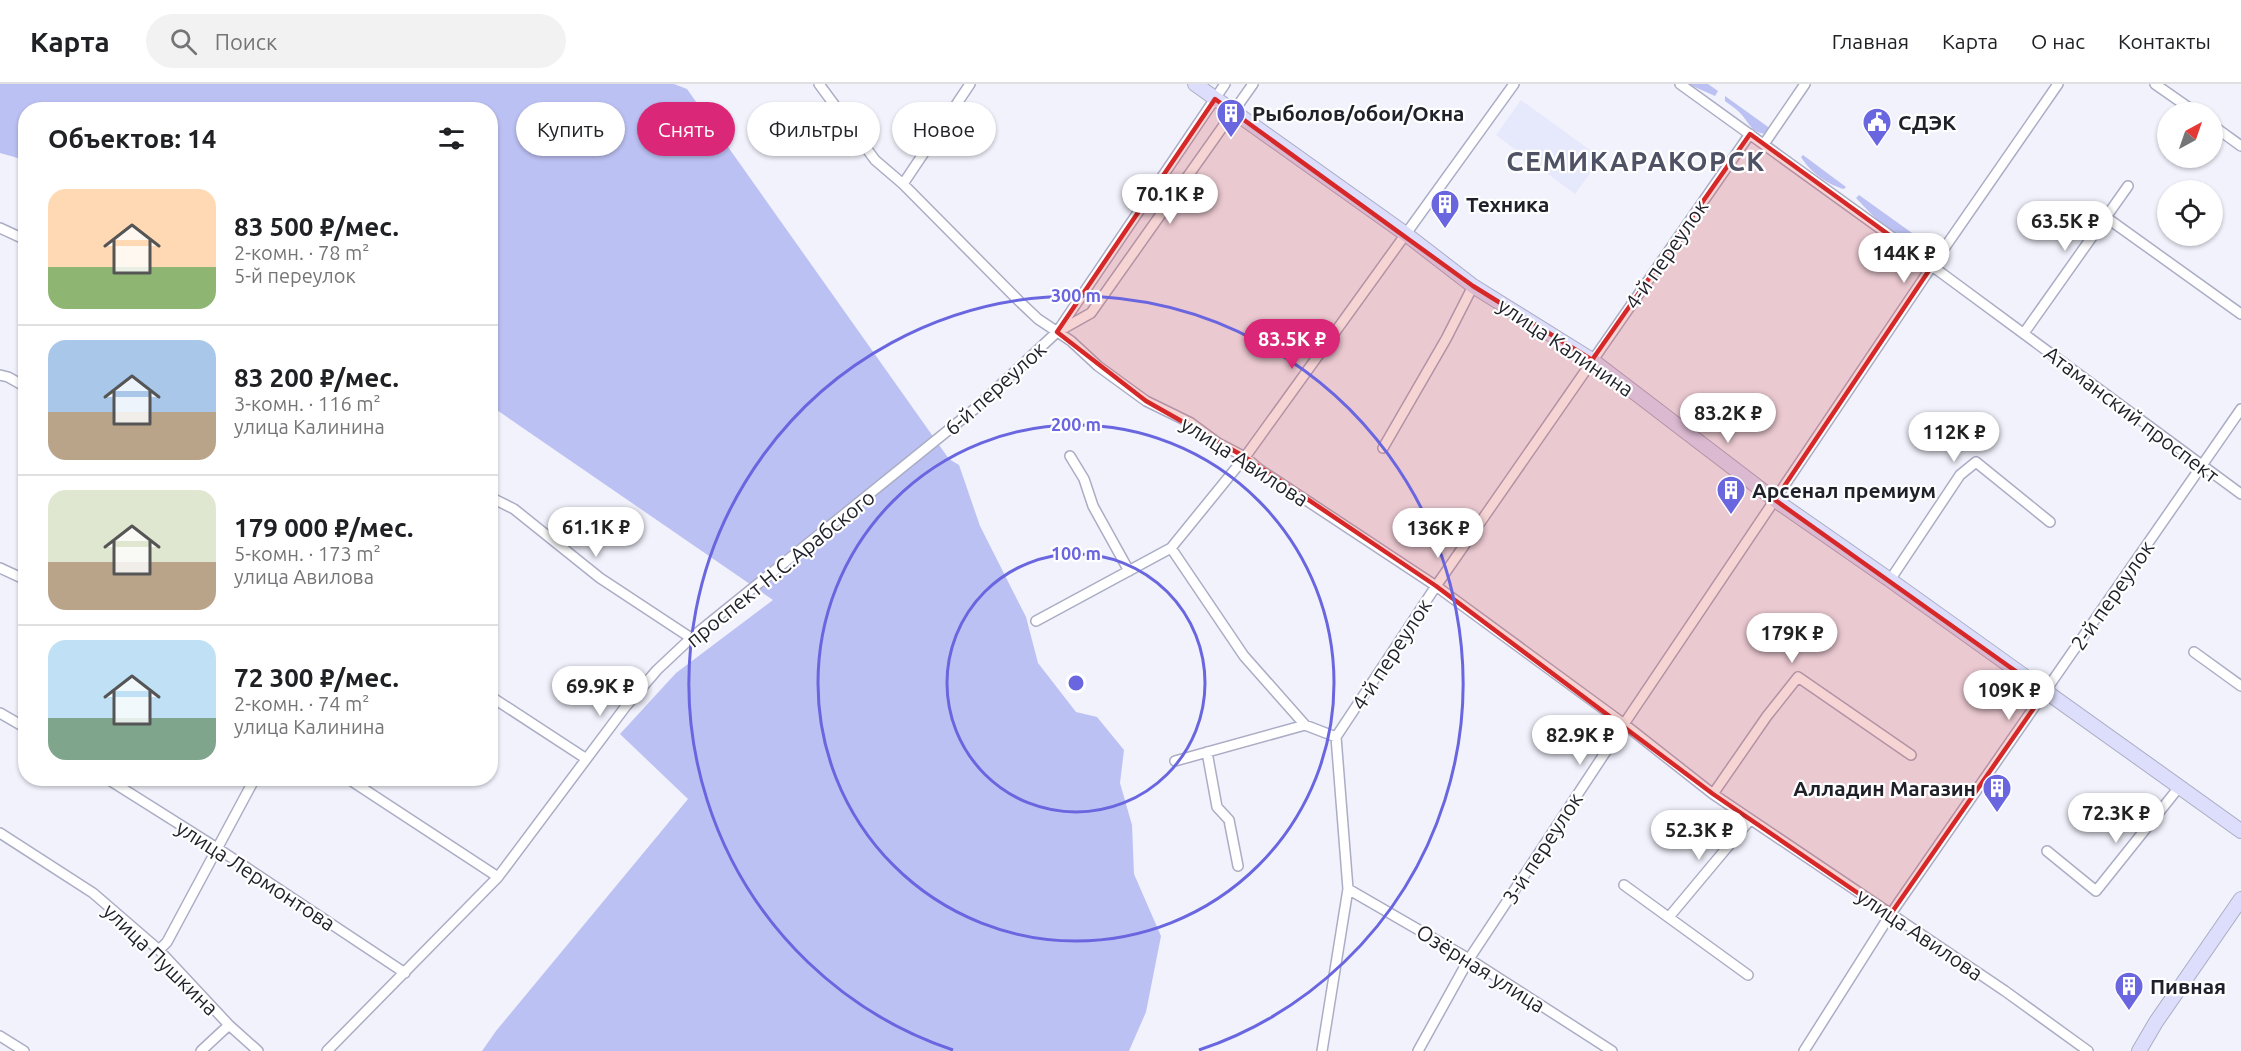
<!DOCTYPE html>
<html lang="ru">
<head>
<meta charset="utf-8">
<style>
  body { margin:0; font-family:Ubuntu,sans-serif; background:#f2f2f2; color:#202124; height:100vh; display:flex; flex-direction:column; font-size:22px; white-space:nowrap }
  * { box-sizing:border-box; margin:0 }
  p { font-size:20px; color:#757577 }
  .icon { flex:none; width:33px; height:33px; fill:none; stroke:currentColor; stroke-width:2; stroke-linecap:round; stroke-linejoin:round }
  .map { position:relative; flex:1; overflow:hidden }
  .sheet { position:absolute; left:18px; top:18px; width:480px; height:684px; display:flex; flex-direction:column; background:#fff; border-radius:24px; box-shadow:0 2px 4px #0004 }
  .sheet>* { flex:none }
  .top-card { position:absolute; left:516px; top:18px; width:570px; height:54px; display:flex; gap:12px }
  .needle { width:39px; rotate:40deg }
  .fabs { position:absolute; left:2157px; top:18px; display:grid; gap:12px }
  .fabs a { display:grid; place-items:center; width:66px; height:66px; border-radius:50%; background:#fff; box-shadow:0 2px 4px #0004; font-size:30px }
  .price { position:absolute; translate:-50% -51px; padding:0 14px; border-radius:21px; background:#fff; color:#222; font-size:20px; line-height:39px; filter:drop-shadow(0 2px 3px #0008) }
  .price::after { content:''; position:absolute; left:50%; top:36px; width:18px; height:14px; margin-left:-9px; background:inherit; clip-path:polygon(0 0,100% 0,50% 100%) }
  .price.selected { background:#db2777; color:#fff }
  ul { padding:0; list-style:none }
  li { display:flex; align-items:center; gap:18px; height:150px; padding:0 30px }
  li+li { border-top:2px solid #e0e0e0 }
  li span { display:grid; place-items:center; flex:none; width:168px; height:120px; border-radius:18px; color:#555 }
  li>.icon { margin-inline-start:auto }
  span .icon { width:72px; height:72px; fill:#fffc; stroke-width:1 }
  li b { font-size:26px }
  h2 { display:flex; justify-content:space-between; align-items:center; height:72px; padding:0 30px; font-size:26px }
  .chip { padding:0 21px; border-radius:27px; background:#fff; box-shadow:0 2px 4px #0004; font-size:21px; line-height:54px }
  .chip.selected { background:#db2777; color:#fff }
  header { display:flex; align-items:center; gap:36px; box-sizing:border-box; height:84px; padding:0 30px; background:#fff; border-bottom:2px solid #e0e0e0 }
  header strong { font-size:28px }
  nav { display:flex; gap:33px; margin-inline-start:auto; font-size:21px }
  .search { width:420px; height:54px; background:#f2f2f2; display:flex; align-items:center; gap:15px; box-sizing:border-box; padding:0 21px; border-radius:33px; color:#757577; font-size:22px }
  .map>svg:first-child { display:block }
</style>
</head>
<body>
<header>
<strong>Карта</strong>
<div class="search"><svg class="icon" aria-label="search" viewBox="0 0 24 24"><circle cx="10" cy="10" r="6"/><path d="M15 15l6 6"/></svg>Поиск</div>
<nav><a>Главная</a><a>Карта</a><a>О нас</a><a>Контакты</a></nav>
</header>
<div class="map">
<svg width="2241" height="967" viewBox="0 0 2241 967">
  <rect width="100%" height="100%" fill="#f1f2fc"/>
  <path fill="#e6e8fb" d="M1521,16L1601,74L1575,110L1496,51Z"/>
  <path fill="#bcc1f3" d="M0,0H674L687,5L949,375L959,381L980,442L1026,533L1038,579L1076,628L1097,633L1124,666L1120,699L1132,741L1134,790L1161,852L1146,928L1129,967H482L496,947L688,715L620,650L676,589L773,516L491,322L490,26H26L25,76L0,69Z
    M1688,0H1708L1718,7L1715,12Z
    M1725,12L1771,45L1768,50C1752,50 1750,40 1741,30C1737,25 1730,21 1725,17Z
    M1803,71L1846,103L1844,105C1828,101 1810,88 1801,73Z
    M1859,111L1926,159L1924,163C1897,158 1875,134 1856,114Z"/>
  <g fill="none" stroke-linecap="round" stroke-linejoin="round">
    <g stroke="#abadc5" stroke-width="12">
      <path id="street" d="M819,0L875,76L903,100L1019,217L1038,235L1071,257L1098,282L1146,317L1191,339L1218,359L1245,373L1259,385L1436,502L1624,640L1713,710L2005,907L2088,967
        M1680,0L1932,182L2241,410
        M2155,0L2195,28
        M2212,41L2241,62
        M1764,60L1805,0
        M903,100L970,0
        M2107,134L2241,230
        M0,144L26,156
        M1059,247L1091,229L1253,0
        M2024,249L2128,102
        M0,291L8,293L26,303
        M1383,364L1446,255L1473,202
        M1070,372L1084,395L1093,422L1129,487
        M490,413L514,425L600,494L691,554
        M1171,464L1244,572L1305,641
        M0,484L26,496
        M1890,496L1960,391L1976,378L2050,438
        M1036,537L1171,464L1245,373L1514,0
        M2194,568L2241,602
        M490,612L585,674
        M0,629L26,644
        M1207,668L1217,723L1229,736L1238,782
        M1175,677L1305,641L1336,653
        M106,694L217,764L405,889
        M347,694L498,793
        M1713,710L1767,632L1798,593L1911,671
        M0,749L93,809L159,866L229,941L258,967
        M2047,767L2096,807L2180,702
        M1624,801L1748,891
        M1348,805L1469,875L1612,967
        M1669,833L1750,736
        M159,866L167,858L255,694
        M0,952L24,967
        M201,967L229,941
        M327,967L498,793L626,622L657,586L691,554L977,323L1057,248L1225,0
        M1322,967L1348,805L1336,653L1436,502L1750,50
        M1418,967L1469,875L1624,640L1932,182L2058,0
        M1804,967L1890,831L2241,325"/>
    </g>
    <g stroke="#abadc5" stroke-width="16">
      <path id="secondary" d="M1195,0L1407,151L1473,202L1592,276L1775,416L1890,496L2241,747
        M2139,967L2156,938L2241,815"/>
    </g>
    <use href="#street" stroke="#fff" stroke-width="9"/>
    <use href="#secondary" stroke="#dddefb" stroke-width="14"/>
  </g>
  <path fill="#d62828" fill-opacity="0.2" stroke="#d62828" stroke-width="4.5" stroke-linejoin="round" d="M1215,15L1473,202L1592,276L1750,50L1932,182L1775,416L2045,608L1890,831L1713,710L1436,502L1245,373L1146,317L1057,248Z"/>
  <g fill="none" stroke="#6966df" stroke-width="3">
    <circle cx="1076" cy="599" r="129"/>
    <circle cx="1076" cy="599" r="258"/>
    <path d="M953 966A387 387 0 1 1 1199 966"/>
  </g>
  <defs>
    <g id="building-pin" transform="scale(1.5)"><path d="M0 17L-7.5 6A9.5 9.5 0 1 1 7.5 6Z" fill="#6966df" stroke="#fff"/><path d="M-4-6H4V6H1V3H-1V6H-4ZM-2.5-4.3h1.7v1.8h-1.7ZM.8-4.3h1.7v1.8H.8ZM-2.5-1h1.7V.8h-1.7ZM.8-1h1.7V.8H.8Z" fill="#fff"/></g>
    <g id="civic-pin" transform="scale(1.5)"><path d="M0 17L-7.5 6A9.5 9.5 0 1 1 7.5 6Z" fill="#6966df" stroke="#fff"/><path d="M-.6-6.5H3V-4.5H.6V-3L4-1V1h2V6H-6V1h2V-1L-.6-3ZM-1.2 2.5V6h2.4V2.5Z" fill="#fff"/></g>
  </defs>
  <g fill-rule="evenodd">
    <use href="#building-pin" x="1231" y="29"/>
    <use href="#civic-pin" x="1877" y="38"/>
    <use href="#building-pin" x="1445" y="120"/>
    <use href="#building-pin" x="1731" y="406"/>
    <use href="#building-pin" x="1997" y="704"/>
    <use href="#building-pin" x="2129" y="902"/>
  </g>
  <g text-anchor="middle" dominant-baseline="central" stroke-width="4.5" stroke-linejoin="round" paint-order="stroke">
    <g font-size="21" font-weight="bold" fill="#1f2029" stroke="#fff" text-anchor="start">
      <text x="1252" y="29">Рыболов/обои/Окна</text>
      <text x="1898" y="38">СДЭК</text>
      <text x="1466" y="120">Техника</text>
      <text x="1752" y="406">Арсенал премиум</text>
      <text x="1976" y="704" text-anchor="end">Алладин Магазин</text>
      <text x="2150" y="902">Пивная</text>
    </g>
    <g font-size="21" fill="#1f2029" stroke="#fff">
      <text transform="translate(1666 170) rotate(-55)">4-й переулок</text>
      <text transform="translate(1566 263) rotate(34)">улица Калинина</text>
      <text transform="translate(995 304) rotate(-42)">6-й переулок</text>
      <text transform="translate(2132 330) rotate(37)">Атаманский проспект</text>
      <text transform="translate(1245 377) rotate(33)">улица Авилова</text>
      <text transform="translate(780 484) rotate(-39)">проспект Н.С.Арабского</text>
      <text transform="translate(2112 511) rotate(-55)">2-й переулок</text>
      <text transform="translate(1391 570) rotate(-57)">4-й переулок</text>
      <text transform="translate(1542 764) rotate(-57)">3-й переулок</text>
      <text transform="translate(256 791) rotate(33)">улица Лермонтова</text>
      <text transform="translate(1920 850) rotate(34)">улица Авилова</text>
      <text transform="translate(161 875) rotate(44)">улица Пушкина</text>
      <text transform="translate(1481 884) rotate(32)">Озёрная улица</text>
    </g>
    <g font-size="27" font-weight="bold" letter-spacing="1.5" fill="#4f5165" stroke="#fff">
      <text x="1636" y="77">СЕМИКАРАКОРСК</text>
    </g>
  </g>
  <circle cx="1076" cy="599" r="9" fill="#6966df" stroke="#fff" stroke-width="3"/>
  <g font-size="18" text-anchor="middle" font-weight="bold" fill="#6966df" stroke="#fff" stroke-width="4.5" stroke-linejoin="round" paint-order="stroke">
    <text x="1076" y="218">300 m</text>
    <text x="1076" y="347">200 m</text>
    <text x="1076" y="476">100 m</text>
  </g>
</svg>
<div class="fabs">
<a><svg class="needle" viewBox="-14 -14 28 28"><path d="M0-13l5 13h-10z" fill="#e53935"/><path d="M0 13l5-13h-10z" fill="#757577"/></svg></a>
<a><svg class="icon" aria-label="locate" viewBox="0 0 24 24"><circle cx="12" cy="12" r="6"/><path d="M12 2v4M12 18v4M2 12h4M18 12h4"/></svg></a>
</div>
<b class="price" style="left:1170px;top:141px">70.1K ₽</b>
<b class="price" style="left:2065px;top:168px">63.5K ₽</b>
<b class="price" style="left:1904px;top:200px">144K ₽</b>
<b class="price selected" style="left:1292px;top:286px">83.5K ₽</b>
<b class="price" style="left:1728px;top:360px">83.2K ₽</b>
<b class="price" style="left:1954px;top:379px">112K ₽</b>
<b class="price" style="left:596px;top:474px">61.1K ₽</b>
<b class="price" style="left:1438px;top:475px">136K ₽</b>
<b class="price" style="left:1792px;top:580px">179K ₽</b>
<b class="price" style="left:600px;top:633px">69.9K ₽</b>
<b class="price" style="left:2009px;top:637px">109K ₽</b>
<b class="price" style="left:1580px;top:682px">82.9K ₽</b>
<b class="price" style="left:2116px;top:760px">72.3K ₽</b>
<b class="price" style="left:1699px;top:777px">52.3K ₽</b>
<div class="top-card">
<a class="chip">Купить</a>
<a class="chip selected">Снять</a>
<a class="chip">Фильтры</a>
<a class="chip">Новое</a>
</div>
<section class="sheet">
<h2>Объектов: 14<svg class="icon" aria-label="filters" viewBox="0 0 24 24"><path d="M4 7h16M4 17h16"/><circle cx="9" cy="7" r="2"/><circle cx="15" cy="17" r="2"/></svg></h2>
<ul>
<li><span style="background:linear-gradient(#ffd9b3 65%,#8fb573 0)"><svg class="icon" aria-label="home" viewBox="0 0 24 24"><path d="M3 11l9-7 9 7M6 9v11h12V9"/></svg></span><div><b>83 500 ₽/мес.</b><p>2-комн. · 78 m²</p><p>5-й переулок</p></div></li>
<li><span style="background:linear-gradient(#a9c7e8 60%,#b9a48a 0)"><svg class="icon" aria-label="home" viewBox="0 0 24 24"><path d="M3 11l9-7 9 7M6 9v11h12V9"/></svg></span><div><b>83 200 ₽/мес.</b><p>3-комн. · 116 m²</p><p>улица Калинина</p></div></li>
<li><span style="background:linear-gradient(#dfe7d0 60%,#b9a48a 0)"><svg class="icon" aria-label="home" viewBox="0 0 24 24"><path d="M3 11l9-7 9 7M6 9v11h12V9"/></svg></span><div><b>179 000 ₽/мес.</b><p>5-комн. · 173 m²</p><p>улица Авилова</p></div></li>
<li><span style="background:linear-gradient(#bfe0f5 65%,#7fa58c 0)"><svg class="icon" aria-label="home" viewBox="0 0 24 24"><path d="M3 11l9-7 9 7M6 9v11h12V9"/></svg></span><div><b>72 300 ₽/мес.</b><p>2-комн. · 74 m²</p><p>улица Калинина</p></div></li>
</ul>
</section>
</div>
</body>
</html>
